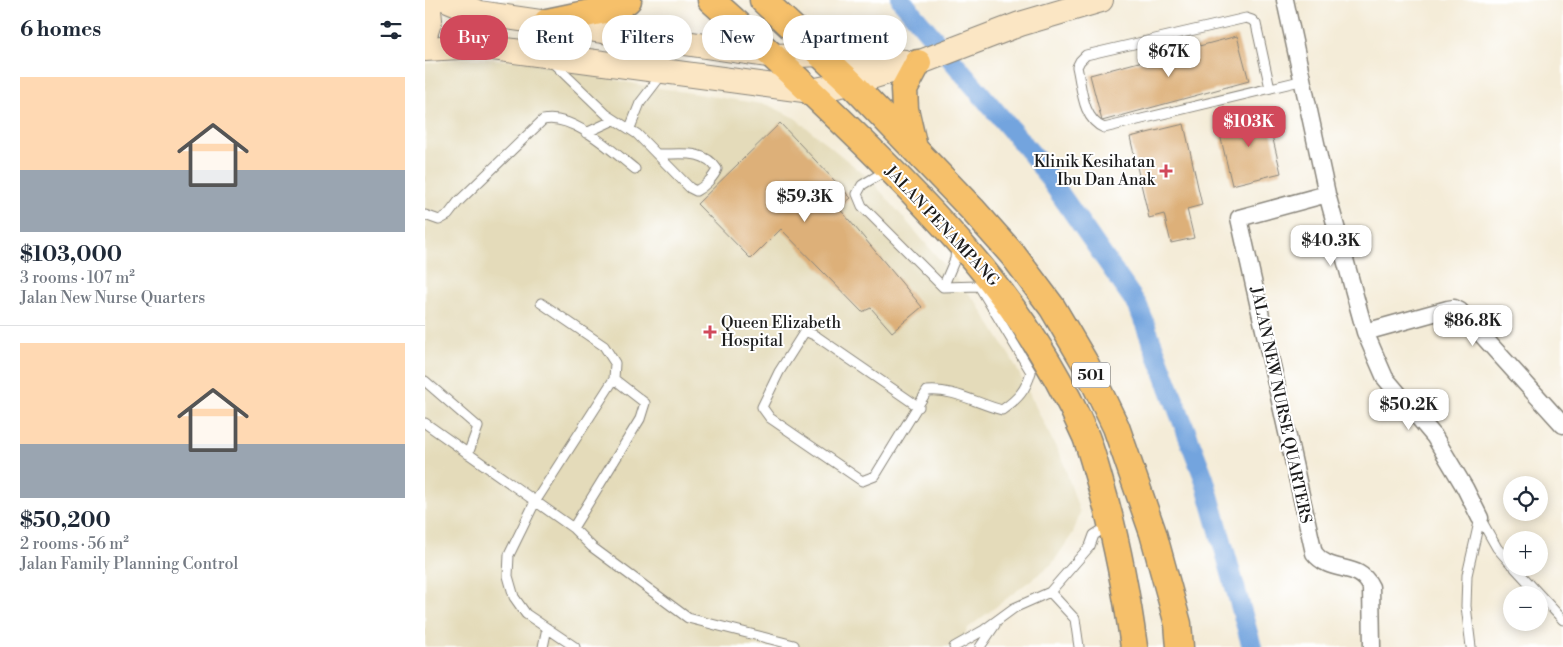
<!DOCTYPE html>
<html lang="en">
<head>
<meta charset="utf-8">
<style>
  body { margin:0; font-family:"Libre Bodoni",serif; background:#f6f6f7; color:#1f2937; height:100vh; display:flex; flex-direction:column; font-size:19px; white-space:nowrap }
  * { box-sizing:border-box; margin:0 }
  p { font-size:16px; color:#747a83 }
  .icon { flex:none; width:28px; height:28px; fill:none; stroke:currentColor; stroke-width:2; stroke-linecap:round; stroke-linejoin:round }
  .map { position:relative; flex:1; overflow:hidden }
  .details { display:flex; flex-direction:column; background:#fff; width:425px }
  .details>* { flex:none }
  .guide { position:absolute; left:15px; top:15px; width:475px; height:45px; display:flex; gap:10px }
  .controls { position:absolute; left:1078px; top:476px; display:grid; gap:10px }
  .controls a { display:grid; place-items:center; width:45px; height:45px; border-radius:50%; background:#fff; box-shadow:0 2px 12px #0003; font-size:25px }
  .price { position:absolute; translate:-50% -42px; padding:0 11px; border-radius:10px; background:#fff; color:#222; font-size:16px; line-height:32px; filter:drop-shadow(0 1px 2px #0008) }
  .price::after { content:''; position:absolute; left:50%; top:30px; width:15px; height:11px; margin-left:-8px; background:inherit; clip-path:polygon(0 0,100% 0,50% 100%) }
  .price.on { background:#d1495b; color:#fff }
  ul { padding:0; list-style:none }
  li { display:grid; align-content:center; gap:10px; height:265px; padding:0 20px }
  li+li { border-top:1px solid #e0e1e3 }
  li span { display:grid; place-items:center; height:155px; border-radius:0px; color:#555 }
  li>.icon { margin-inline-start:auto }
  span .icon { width:90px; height:90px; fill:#fffc; stroke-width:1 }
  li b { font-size:21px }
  h2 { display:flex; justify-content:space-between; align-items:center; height:60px; padding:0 20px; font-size:21px }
  .pill { padding:0 18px; border-radius:22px; background:#fff; box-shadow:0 2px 12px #0003; font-size:18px; line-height:45px }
  .pill.on { background:#d1495b; color:#fff }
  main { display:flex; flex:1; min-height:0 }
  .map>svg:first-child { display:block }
</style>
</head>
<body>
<main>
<section class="details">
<h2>6 homes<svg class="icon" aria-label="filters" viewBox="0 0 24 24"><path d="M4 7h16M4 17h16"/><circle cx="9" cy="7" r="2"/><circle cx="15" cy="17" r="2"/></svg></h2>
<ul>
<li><span style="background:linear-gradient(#ffd9b3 60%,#9aa5b1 0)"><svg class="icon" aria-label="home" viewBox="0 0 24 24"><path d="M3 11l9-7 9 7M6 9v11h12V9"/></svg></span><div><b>$103,000</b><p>3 rooms · 107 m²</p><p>Jalan New Nurse Quarters</p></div></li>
<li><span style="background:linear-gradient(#ffd9b3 65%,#9aa5b1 0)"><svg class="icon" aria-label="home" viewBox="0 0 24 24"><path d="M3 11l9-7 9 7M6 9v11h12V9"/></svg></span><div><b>$50,200</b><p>2 rooms · 56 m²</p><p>Jalan Family Planning Control</p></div></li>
</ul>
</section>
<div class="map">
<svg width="1138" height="647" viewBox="0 0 1138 647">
  <rect width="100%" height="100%" fill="#fff"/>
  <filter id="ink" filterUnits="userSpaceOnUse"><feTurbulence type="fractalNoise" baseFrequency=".02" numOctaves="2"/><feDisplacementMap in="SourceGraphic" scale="10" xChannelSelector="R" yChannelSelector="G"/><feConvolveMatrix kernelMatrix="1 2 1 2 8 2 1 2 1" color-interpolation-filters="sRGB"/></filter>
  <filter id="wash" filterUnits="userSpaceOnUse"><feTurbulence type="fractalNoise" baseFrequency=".0096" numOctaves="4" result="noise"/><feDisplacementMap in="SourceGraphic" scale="20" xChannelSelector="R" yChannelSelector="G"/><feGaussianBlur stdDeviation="1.12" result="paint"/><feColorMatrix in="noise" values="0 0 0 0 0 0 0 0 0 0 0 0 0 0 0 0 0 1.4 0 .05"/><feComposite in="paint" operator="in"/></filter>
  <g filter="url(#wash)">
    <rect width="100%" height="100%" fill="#f4ecd8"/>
    <path fill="#e4dbba" d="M37,58L104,61L215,85L343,105L370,118L446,180L552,303L588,361L638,462L655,513L648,533L627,564L543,628L534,647H0V64Z"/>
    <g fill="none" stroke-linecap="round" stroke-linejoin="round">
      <path stroke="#73a4de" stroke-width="20" d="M476,0L610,158L713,306L779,478L827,647"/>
    </g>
    <g id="blocks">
      <path fill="#ddb079" d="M812,36L824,81L677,121L665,75Z
        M841,110L856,173L807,185L792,122Z
        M355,123L426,198L414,208L497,307L467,332L446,308L437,312L356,229L326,259L272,204Z
        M759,124L777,205L762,209L769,238L746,243L739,214L724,218L705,137Z"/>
    </g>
  </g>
  <g filter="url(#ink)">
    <use href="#blocks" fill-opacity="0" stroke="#88847a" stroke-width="1"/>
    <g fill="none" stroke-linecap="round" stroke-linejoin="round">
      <g stroke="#88847a" stroke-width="11">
        <path id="lane" d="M127,62L181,114L212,134L265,188L271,191C279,187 289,177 292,169C279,148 253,155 232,154
          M845,88L831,24L827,20L821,18L661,55L655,61L652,67C657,88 657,119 679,128L875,81
          M205,128L215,103L238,73
          M161,133L189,120
          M462,170L437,185L432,194L437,206L518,287
          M0,215L14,220L23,215L33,202L118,120C148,113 187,151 210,169
          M116,303L179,346L190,363L189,379
          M0,381L53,427L43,454
          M494,407L391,336L380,331L354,372L337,407L345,418L437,481L450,476L502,391C527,388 553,404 577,410C593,399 601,390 606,372L554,286L518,287L530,259L531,247
          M0,423L148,528L167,547L263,618L369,645
          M1055,518L1072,548L1086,564
          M148,528L215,419L220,403L189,379L110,502L84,555L83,576L89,597L101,614L150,647
          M1090,568L1138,620
          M625,592L650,619L654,647
          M118,647L122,628
          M529,647L559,630L589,608L625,592L665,546L669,535L683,526
          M555,647L570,625
          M1046,647L1041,606L1042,575L1055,518"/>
      </g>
      <g stroke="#88847a" stroke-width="19">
        <path id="street" d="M860,0L902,194L940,332L960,378L1009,436L1040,488L1055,518
          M902,194L814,218L889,553C906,575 934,561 946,587L947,647
          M940,332L1023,309L1029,308L1035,311L1138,425"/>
      </g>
      <g stroke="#88847a" stroke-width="26">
        <path id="secondary" d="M23,0L54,13L350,56L397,54L480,62
          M0,35L5,20L3,0
          M0,49L52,46L386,91L426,83L493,63L595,24L676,0"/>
      </g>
      <g stroke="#88847a" stroke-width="29">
        <path id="primary" d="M286,0C339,47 390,95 441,145C531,234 610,318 661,437C666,450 670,465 674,479C691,535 701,589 709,647
          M338,0L426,83L547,209L588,255L627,307L660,363L691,427L728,533L753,624L755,647
          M122,22L194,7L203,0
          M489,148L480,109L479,89L493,63"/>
      </g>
      <use href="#lane" stroke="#fff" stroke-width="9"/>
      <use href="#street" stroke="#fff" stroke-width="16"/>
      <use href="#secondary" stroke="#fbe6c4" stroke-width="24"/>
      <use href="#primary" stroke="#f6c06b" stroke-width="26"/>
    </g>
  </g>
  <g fill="#d1495b" stroke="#fff" stroke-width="2">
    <path d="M738.5 163.5h5v5h5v5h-5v5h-5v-5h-5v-5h5z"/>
    <path d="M282.5 324.5h5v5h5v5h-5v5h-5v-5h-5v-5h5z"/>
  </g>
  <g text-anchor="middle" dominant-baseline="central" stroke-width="4" stroke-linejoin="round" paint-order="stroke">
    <rect fill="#fff" stroke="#606060" stroke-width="1" x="647" y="362.5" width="38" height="25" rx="4"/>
    <g font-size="15" font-weight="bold" fill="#1c1c1c">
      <text x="666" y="375">501</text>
    </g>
    <g font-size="16" fill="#1c1c1c" stroke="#fff" text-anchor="end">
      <text x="730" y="162">Klinik Kesihatan<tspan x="730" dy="18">Ibu Dan Anak</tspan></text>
      <text x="296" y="323" text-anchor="start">Queen Elizabeth<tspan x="296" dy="18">Hospital</tspan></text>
    </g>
    <g font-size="16" fill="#1c1c1c" stroke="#fff">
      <text transform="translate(517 226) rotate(47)">JALAN PENAMPANG</text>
      <text transform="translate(856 405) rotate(78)">JALAN NEW NURSE QUARTERS</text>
    </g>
  </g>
</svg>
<div class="controls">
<a><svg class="icon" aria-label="locate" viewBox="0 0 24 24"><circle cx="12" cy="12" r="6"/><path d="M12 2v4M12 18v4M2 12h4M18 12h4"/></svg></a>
<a>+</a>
<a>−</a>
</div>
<b class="price" style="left:744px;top:78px">$67K</b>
<b class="price on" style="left:824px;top:148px">$103K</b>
<b class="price" style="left:380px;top:223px">$59.3K</b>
<b class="price" style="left:906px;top:267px">$40.3K</b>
<b class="price" style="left:1048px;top:347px">$86.8K</b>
<b class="price" style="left:984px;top:431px">$50.2K</b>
<div class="guide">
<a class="pill on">Buy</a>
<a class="pill">Rent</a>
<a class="pill">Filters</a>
<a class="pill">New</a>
<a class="pill">Apartment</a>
</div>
</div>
</main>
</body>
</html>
